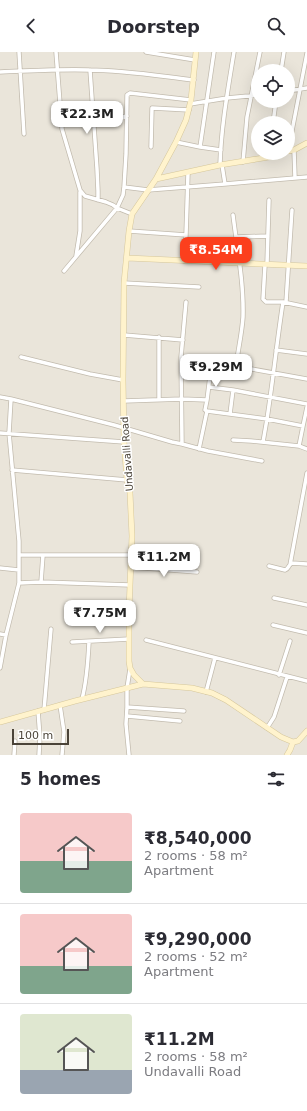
<!DOCTYPE html>
<html lang="en">
<head>
<meta charset="utf-8">
<style>
  body { margin:0; font-family:"DejaVu Sans",sans-serif; background:#f2f2f3; color:#2b2b33; height:100vh; display:flex; flex-direction:column; font-size:15px; white-space:nowrap }
  * { box-sizing:border-box; margin:0 }
  p { font-size:13px; color:#7c7c81 }
  .icon { flex:none; width:22px; height:22px; fill:none; stroke:currentColor; stroke-width:2; stroke-linecap:round; stroke-linejoin:round }
  .map { position:relative; height:703px; overflow:hidden }
  .details { display:flex; flex-direction:column; background:#fff; flex:1 }
  .details>* { flex:none }
  .tools { position:absolute; left:251px; top:12px; display:grid; gap:8px }
  .tools a { display:grid; place-items:center; width:44px; height:44px; border-radius:50%; background:#fff; box-shadow:0 4px 16px #0002; font-size:20px }
  .scale { position:absolute; left:12px; bottom:10px; width:57px; box-sizing:border-box; padding-left:4px; border:2px solid #4b4439; border-top:0; font-size:11px; line-height:14px; white-space:nowrap; color:#4b4439; -webkit-text-stroke:3px #fff; paint-order:stroke }
  .price { position:absolute; translate:-50% -34px; padding:0 9px; border-radius:8px; background:#fff; color:#222; font-size:13px; line-height:26px; filter:drop-shadow(0 1px 2px #0008) }
  .price::after { content:''; position:absolute; left:50%; top:24px; width:12px; height:9px; margin-left:-6px; background:inherit; clip-path:polygon(0 0,100% 0,50% 100%) }
  .price.on { background:#fc3f1d; color:#fff }
  ul { padding:0; list-style:none }
  li { display:flex; align-items:center; gap:12px; height:100px; padding:0 20px }
  li+li { border-top:1px solid #e1e1e2 }
  li span { display:grid; place-items:center; flex:none; width:112px; height:80px; border-radius:4px; color:#555 }
  li>.icon { margin-inline-start:auto }
  span .icon { width:48px; height:48px; fill:#fffc; stroke-width:1 }
  li b { font-size:17px }
  h2 { display:flex; justify-content:space-between; align-items:center; height:48px; padding:0 20px; font-size:17px }
  header { display:flex; justify-content:space-between; align-items:center; height:52px; padding:0 20px; background:#fff; font-size:18px; font-weight:700 }
  .map>svg:first-child { display:block }
</style>
</head>
<body>
<header><svg class="icon" aria-label="back" viewBox="0 0 24 24"><path d="M15 5l-7 7 7 7"/></svg>Doorstep<svg class="icon" aria-label="search" viewBox="0 0 24 24"><circle cx="10" cy="10" r="6"/><path d="M15 15l6 6"/></svg></header>
<div class="map">
<svg width="307" height="703" viewBox="0 0 307 703">
  <rect width="100%" height="100%" fill="#f6f3ec"/>
  <path fill="#eae5da" fill-rule="evenodd" d="M0,0H307V703H0ZM258,19H288V49H258ZM258,71H288V101H258Z"/>
  <g fill="none" stroke-linecap="round" stroke-linejoin="round">
    <g stroke="#c2bbae" stroke-width="5">
      <path id="street" d="M19,0L24,82
        M56,0L62,77L80,138L85,144L106,150L113,153L117,156L132,162
        M146,0L195,8
        M90,18L97,117L98,139V148
        M281,19L284,0
        M0,20C30,19 60,17 89,18C124,18 159,24 194,28
        M288,39L307,36
        M190,52L227,46L258,43
        M94,69L127,64
        M273,71L276,49
        M176,90L200,95L221,98
        M151,95L152,56L189,58
        M200,95L214,0
        M294,98L295,126
        M290,99L291,84L307,1
        M243,110L247,65L260,0
        M220,113C221,75 228,37 234,0
        M222,113L225,132
        M124,135L148,138L225,132L307,125
        M233,163C237,196 244,231 243,265C242,281 238,298 236,314
        M129,179L186,183
        M236,185L268,184
        M76,204L80,179V140
        M184,209L186,183L188,121
        M267,212L269,148
        M265,213L263,247L266,250H283L307,255
        M64,219L117,156L123,143L124,135L126,102L127,43L130,41L191,48
        M124,231L199,235
        M286,250L292,158
        M124,283L183,288
        M276,298L307,302
        M21,305L90,322L123,328
        M181,305L213,310
        M209,335L233,338L307,352
        M0,345L11,347L114,373L172,390L182,392L208,399L262,409
        M159,347V285
        M207,348L205,358L207,359L267,367C273,328 277,289 283,250
        M124,349L182,347L207,348L211,316L213,310L307,327
        M230,362L233,338
        M303,374L307,355
        M0,381L124,390
        M233,388L251,389L299,394
        M263,390L267,367L303,374L299,394L307,397
        M182,392L181,305L186,250
        M199,397L207,359
        M12,418L127,428
        M19,503H131
        M290,513L307,421
        M269,514L285,518C289,517 288,513 292,511L307,512
        M131,515L197,520
        M0,516L19,518
        M41,530L43,503
        M19,531L41,530L130,533
        M274,546L307,553
        M75,559L129,558
        M273,573L307,581
        M0,582L6,583
        M146,588L307,629
        M72,590L129,587
        M0,616L6,583L19,531V489L9,381L11,347
        M279,623L290,589
        M206,640L215,606
        M82,647C87,628 88,610 89,590
        M60,653L64,680L62,703
        M127,655L184,659
        M44,658L51,577
        M38,659L40,685L39,703
        M127,664L180,669
        M267,676L274,665L287,625
        M14,703L15,689
        M129,703L126,672L127,655V636L130,617"/>
    </g>
    <g stroke="#d6c79b" stroke-width="6">
      <path id="secondary" d="M196,0L191,48L186,68L176,90L156,127L132,162L129,179L124,231L123,328L124,390L127,428L130,441L132,484L129,558V609L130,616L134,623L143,632L192,636L212,641L226,648L281,685L293,690L298,689L307,679
        M288,99L294,98L307,91
        M156,127L220,113L269,105L283,101
        M127,206L307,214
        M0,670L75,649L143,632
        M287,703L290,698L293,690"/>
    </g>
    <use href="#street" stroke="#fff" stroke-width="3.5"/>
    <use href="#secondary" stroke="#fff3cd" stroke-width="5"/>
  </g>
  <g text-anchor="middle" dominant-baseline="central" stroke-width="3" stroke-linejoin="round" paint-order="stroke">
    <g font-size="10" fill="#4b4439" stroke="#fff">
      <text transform="translate(127 402) rotate(-94)">Undavalli Road</text>
    </g>
  </g>
</svg>
<div class="tools">
<a><svg class="icon" aria-label="locate" viewBox="0 0 24 24"><circle cx="12" cy="12" r="6"/><path d="M12 2v4M12 18v4M2 12h4M18 12h4"/></svg></a>
<a><svg class="icon" aria-label="layers" viewBox="0 0 24 24"><path d="M12 4l9 5-9 5-9-5zM3 14l9 5 9-5"/></svg></a>
</div>
<div class="scale">100 m</div>
<b class="price" style="left:87px;top:83px">₹22.3M</b>
<b class="price on" style="left:216px;top:219px">₹8.54M</b>
<b class="price" style="left:216px;top:336px">₹9.29M</b>
<b class="price" style="left:164px;top:526px">₹11.2M</b>
<b class="price" style="left:100px;top:582px">₹7.75M</b>
</div>
<section class="details">
<h2>5 homes<svg class="icon" aria-label="filters" viewBox="0 0 24 24"><path d="M4 7h16M4 17h16"/><circle cx="9" cy="7" r="2"/><circle cx="15" cy="17" r="2"/></svg></h2>
<ul>
<li><span style="background:linear-gradient(#f6c9c9 60%,#7fa58c 0)"><svg class="icon" aria-label="home" viewBox="0 0 24 24"><path d="M3 11l9-7 9 7M6 9v11h12V9"/></svg></span><div><b>₹8,540,000</b><p>2 rooms · 58 m²</p><p>Apartment</p></div></li>
<li><span style="background:linear-gradient(#f6c9c9 65%,#7fa58c 0)"><svg class="icon" aria-label="home" viewBox="0 0 24 24"><path d="M3 11l9-7 9 7M6 9v11h12V9"/></svg></span><div><b>₹9,290,000</b><p>2 rooms · 52 m²</p><p>Apartment</p></div></li>
<li><span style="background:linear-gradient(#dfe7d0 70%,#9aa5b1 0)"><svg class="icon" aria-label="home" viewBox="0 0 24 24"><path d="M3 11l9-7 9 7M6 9v11h12V9"/></svg></span><div><b>₹11.2M</b><p>2 rooms · 58 m²</p><p>Undavalli Road</p></div></li>
</ul>
</section>
</body>
</html>
